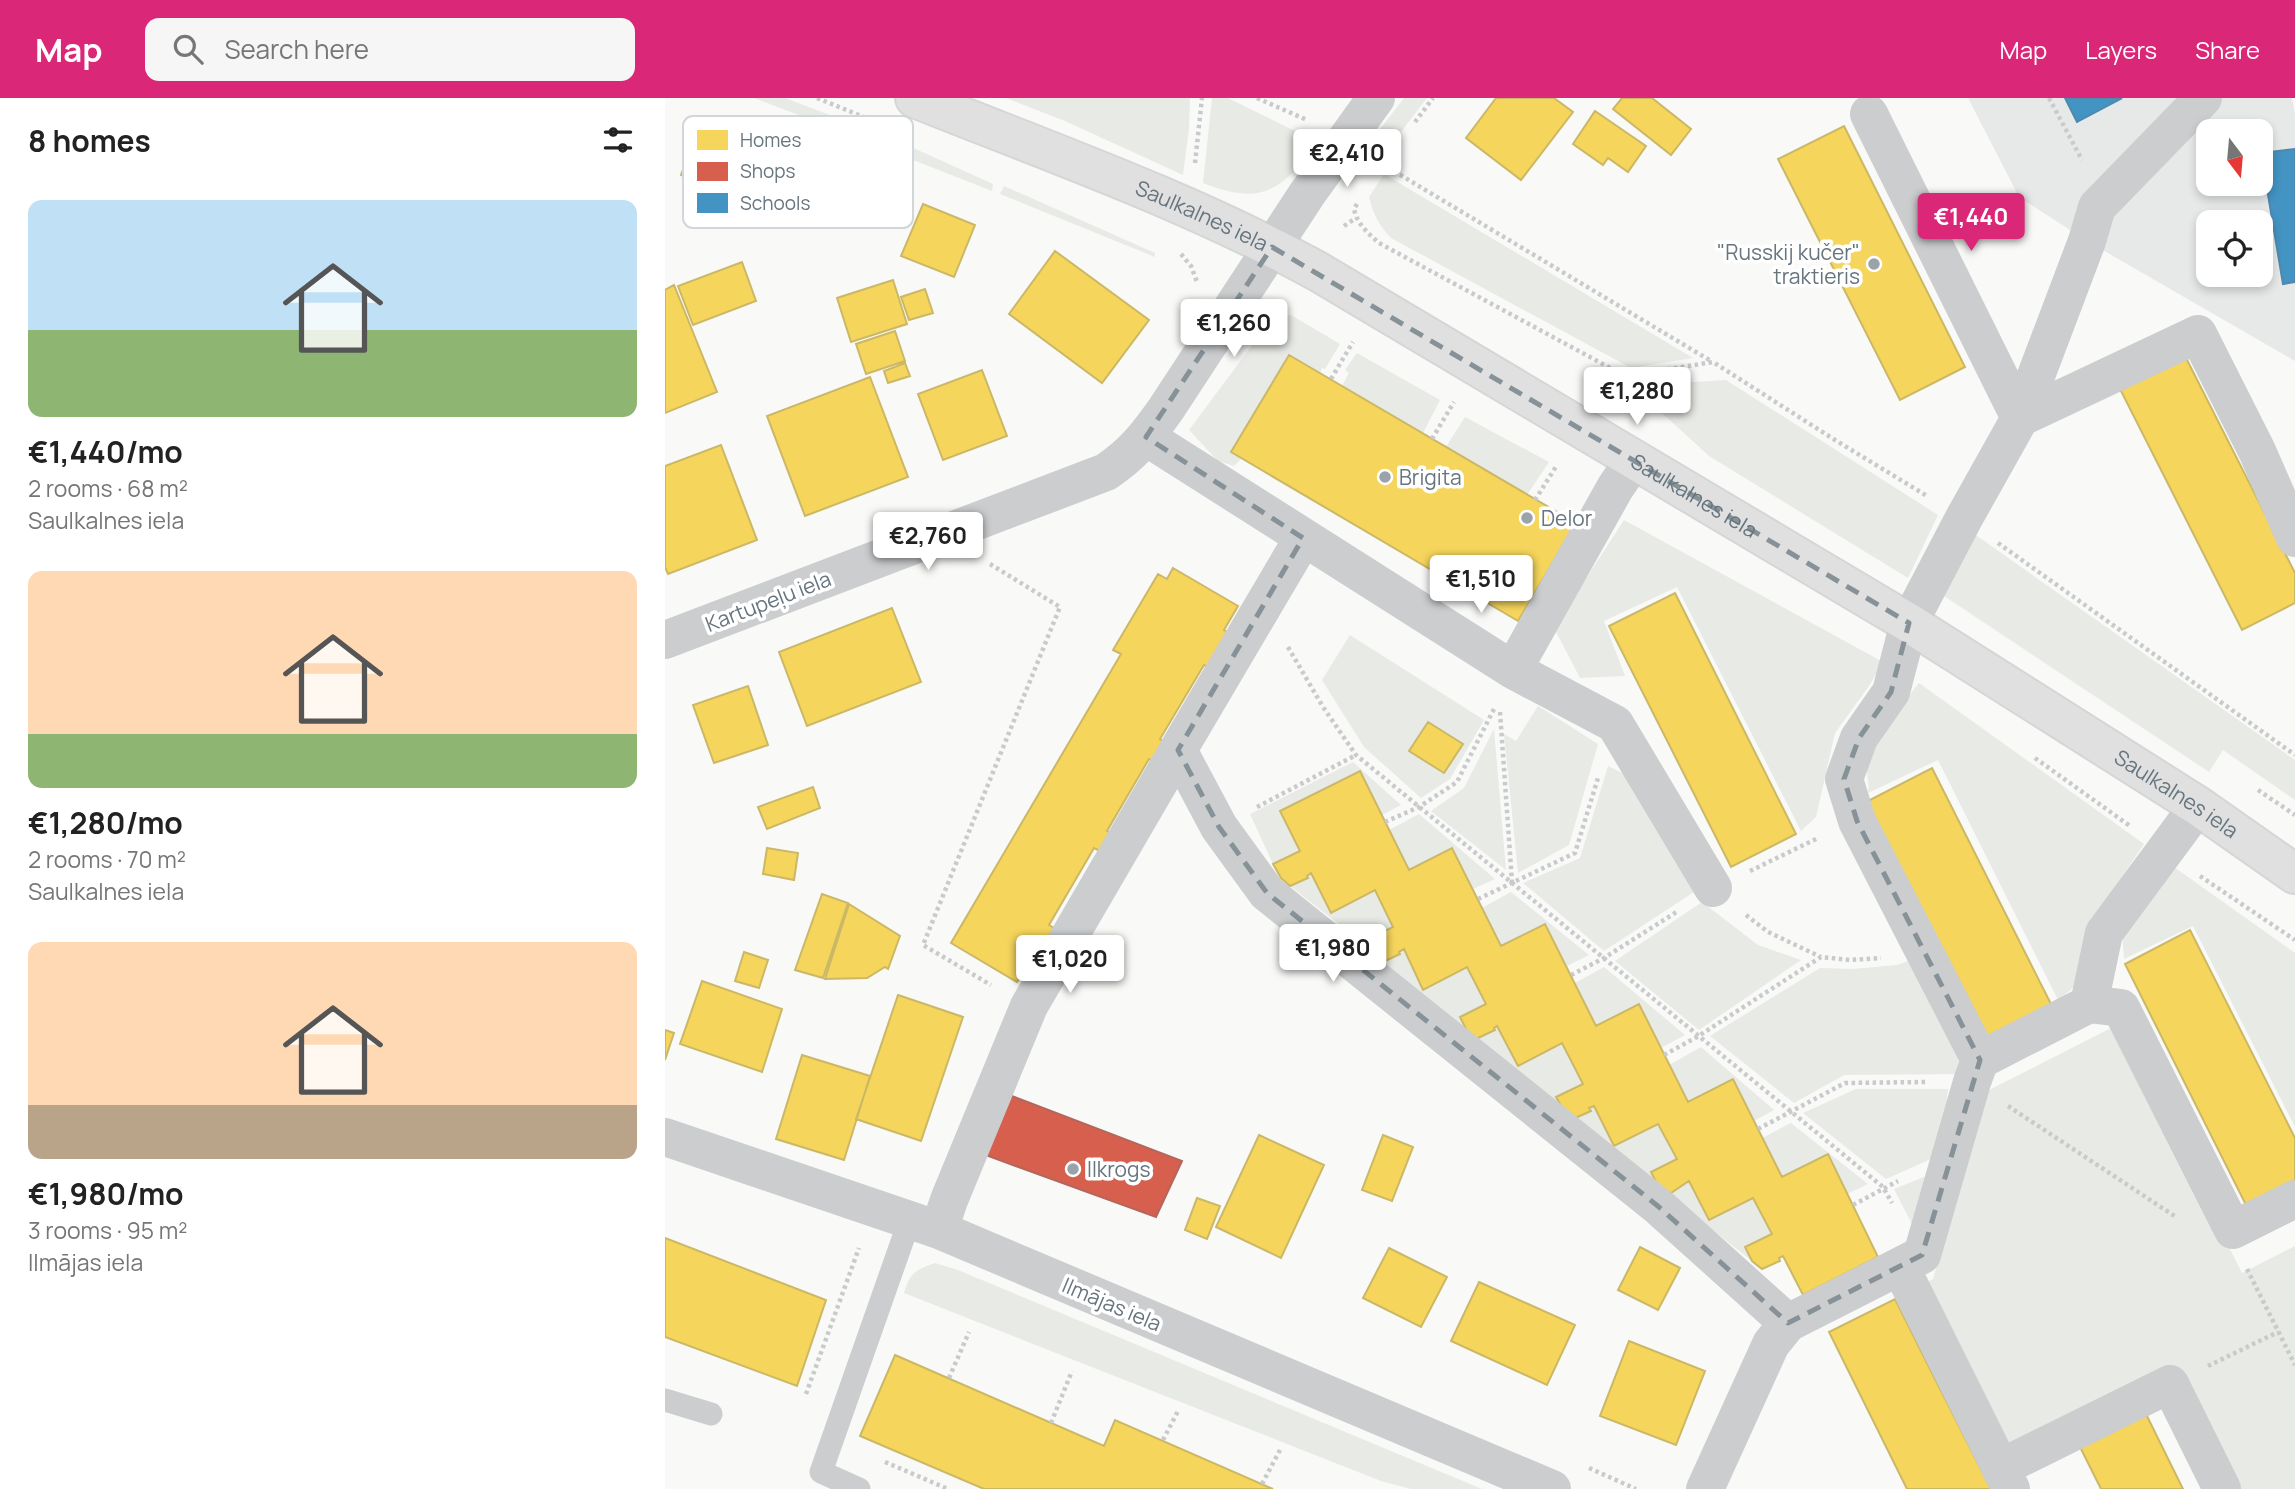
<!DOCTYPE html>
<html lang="en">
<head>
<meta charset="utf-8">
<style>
  body { margin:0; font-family:Manrope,sans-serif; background:#f6f6f6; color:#222; height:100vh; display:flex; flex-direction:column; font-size:26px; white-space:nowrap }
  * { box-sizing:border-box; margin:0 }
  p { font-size:23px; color:#767676 }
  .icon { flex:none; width:38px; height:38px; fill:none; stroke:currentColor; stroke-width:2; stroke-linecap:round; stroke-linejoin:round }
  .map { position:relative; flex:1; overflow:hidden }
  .sheet { display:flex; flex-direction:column; background:#fff; width:665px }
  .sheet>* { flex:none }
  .needle { width:46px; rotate:164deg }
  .tools { position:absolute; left:1531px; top:21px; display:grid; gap:14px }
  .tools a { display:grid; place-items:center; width:77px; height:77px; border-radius:14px; background:#fff; box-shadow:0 4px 10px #0003; font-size:35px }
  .price { position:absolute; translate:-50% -60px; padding:0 16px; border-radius:7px; background:#fff; color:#222; font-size:23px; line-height:46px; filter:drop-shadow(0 2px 4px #0008) }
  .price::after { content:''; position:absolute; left:50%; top:42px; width:21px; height:16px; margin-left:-10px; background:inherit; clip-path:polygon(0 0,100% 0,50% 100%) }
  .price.selected { background:#db2777; color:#fff }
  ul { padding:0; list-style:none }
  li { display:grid; align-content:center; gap:14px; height:371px; padding:0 28px }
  li span { display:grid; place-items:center; height:217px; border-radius:14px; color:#555 }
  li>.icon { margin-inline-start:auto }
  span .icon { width:126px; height:126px; fill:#fffc; stroke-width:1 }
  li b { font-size:30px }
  h2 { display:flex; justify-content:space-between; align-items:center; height:84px; padding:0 28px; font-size:30px }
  header { display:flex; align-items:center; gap:42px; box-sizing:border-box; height:98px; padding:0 35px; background:#db2777; color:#fff }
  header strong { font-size:33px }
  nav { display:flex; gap:38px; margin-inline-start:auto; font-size:24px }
  .search { width:490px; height:63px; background:#f6f6f6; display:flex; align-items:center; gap:18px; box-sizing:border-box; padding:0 24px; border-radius:14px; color:#767676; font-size:26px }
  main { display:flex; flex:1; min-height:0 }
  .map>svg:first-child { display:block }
</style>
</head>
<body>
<header>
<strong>Map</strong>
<div class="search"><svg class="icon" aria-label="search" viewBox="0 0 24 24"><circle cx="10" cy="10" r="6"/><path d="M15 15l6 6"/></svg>Search here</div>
<nav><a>Map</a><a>Layers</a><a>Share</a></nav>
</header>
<main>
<section class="sheet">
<h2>8 homes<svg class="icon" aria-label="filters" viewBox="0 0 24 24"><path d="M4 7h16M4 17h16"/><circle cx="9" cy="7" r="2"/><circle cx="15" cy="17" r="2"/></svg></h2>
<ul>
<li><span style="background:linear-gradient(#bfe0f5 60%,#8fb573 0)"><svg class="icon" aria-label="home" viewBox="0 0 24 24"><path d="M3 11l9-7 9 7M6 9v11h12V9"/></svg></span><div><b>€1,440/mo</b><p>2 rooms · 68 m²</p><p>Saulkalnes iela</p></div></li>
<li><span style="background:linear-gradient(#ffd9b3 75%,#8fb573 0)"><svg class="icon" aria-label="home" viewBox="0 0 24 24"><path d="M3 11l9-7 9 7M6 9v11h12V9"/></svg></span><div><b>€1,280/mo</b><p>2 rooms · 70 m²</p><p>Saulkalnes iela</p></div></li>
<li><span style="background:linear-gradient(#ffd9b3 75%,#b9a48a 0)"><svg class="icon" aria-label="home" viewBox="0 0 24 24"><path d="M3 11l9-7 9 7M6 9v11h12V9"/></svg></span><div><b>€1,980/mo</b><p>3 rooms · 95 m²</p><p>Ilmājas iela</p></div></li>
</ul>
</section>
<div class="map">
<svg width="1630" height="1391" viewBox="0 0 1630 1391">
  <rect width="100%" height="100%" fill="#f9f9f8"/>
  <path fill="#e7e9e8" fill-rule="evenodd" d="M1303,0H1627L1630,16V263L1422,143L1354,99ZM1544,33H1596V86H1544ZM1544,124H1596V177H1544Z"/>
  <path fill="#e8eae6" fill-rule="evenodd" d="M89,0H120L204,32L199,42Z
    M341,0H525L524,31L518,77L400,23Z
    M547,0H563L571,4L654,45C616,91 599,109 538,85Z
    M739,0H762L720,55L705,44Z
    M235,44L328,86L327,93L228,54Z
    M719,76L1028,260L966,270L726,140C714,127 708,116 704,99Z
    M339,88L490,155V159L335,96Z
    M626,217L675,246L660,271L657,270L655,275L623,257L566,354L577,360L569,368L553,363L524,332L600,230L614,220Z
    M692,255L775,302L758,335L677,288L684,275L680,272Z
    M1061,282L1273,417L1243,480L1044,358L973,293L978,287Z
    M800,319L884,364L862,397L781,349Z
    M959,422L1218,564L1204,588L1170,635L1151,719L1136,733L1012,489L939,523L960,578L915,580L889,530Z
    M1305,433L1630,662V702L1558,652L1544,674L1273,494Z
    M685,537L819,622L785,681L756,700L699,649L657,582ZM797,646L779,675L744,653Z
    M1254,585L1479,746L1438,807L1408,890L1393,902L1273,662L1203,695C1205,686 1201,677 1202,668C1207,636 1235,610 1254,585Z
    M873,608L933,646L904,747L853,775L839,636L851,643Z
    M829,631L841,772L766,713L799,690Z
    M688,664L736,707L717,717L694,673L616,713L635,753L608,766L585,716Z
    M943,668L976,684L1035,790L939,853L858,785L915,760Z
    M754,716L830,781L808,791L787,750L744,772L724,732Z
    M1509,769L1630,855V1029L1528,828L1459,861L1457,833Z
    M646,775L710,792L728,829L697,844L625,788L642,780V778Z
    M846,794L924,857L902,868L880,826L836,848L817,810Z
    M1037,804L1093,847L1136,862L1034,932L950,863Z
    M739,851L758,891L802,869L821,906L795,919L802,933L718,864L735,856L734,854Z
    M1251,860L1308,960L1299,976L1179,977L1129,1005L1045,938L1155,870L1188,871L1232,867Z
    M939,869L1020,937L996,950L974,907L931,928L910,885Z
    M1452,927L1577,1175L1630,1148V1391H1571L1505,1269L1337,1352L1251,1190L1268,1181L1320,994Z
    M832,928L853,967L897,945L918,986L899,1013L811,941L829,932V930Z
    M1036,949L1109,1012L1089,1023L1068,981L1023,1004L1004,967Z
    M1191,991H1283L1277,1056L1221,1081L1138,1015Z
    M929,1008L949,1048L993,1026L1012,1061L986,1074L993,1088L908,1021L925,1013L924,1010Z
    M1126,1025L1203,1086L1182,1096L1117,1079L1097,1040Z
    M1274,1073L1252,1136L1229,1091Z
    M1024,1083L1044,1122L1088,1100L1107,1136L1080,1149L1087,1163L1003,1097Z
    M270,1165L293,1172L817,1391H746L716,1383L239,1195C245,1174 251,1172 270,1165Z"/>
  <path fill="#f6d55c" stroke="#cbb866" stroke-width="2" d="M831,0H889L908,14L856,82L801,40Z
    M957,0H987L1026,31L1006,57L948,11Z
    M930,13L981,48L963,74L943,60L938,67L908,46Z
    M38,21L95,43L73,100L16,77Z
    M1179,28L1300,269L1235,302L1113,61Z
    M258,106L310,127L289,179L236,158Z
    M390,153L484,222L437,285L344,216Z
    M77,164L91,203L28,227L13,188Z
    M228,182L242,226L186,244L172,200Z
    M9,187L52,294L0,315V192Z
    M260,191L268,215L244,222L236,199Z
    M230,233L240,263L201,276L191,246Z
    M624,257L911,425L853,523L566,354Z
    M1520,258L1630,475V505L1577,532L1455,291Z
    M240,265L245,278L223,285L219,273Z
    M317,272L342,338L278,362L253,296Z
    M205,279L243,379L140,418L102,318Z
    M56,347L92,442L3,476L0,469V368Z
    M508,470L573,508L559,532L568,537L547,571L539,567L495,641L503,645L491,664L484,661L442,733L449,737L439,755L429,750L384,827L391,831L381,847L375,844L352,884L286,845L456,556L448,552L493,476L502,481Z
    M1010,495L1131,736L1066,769L944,528Z
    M227,510L256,584L142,628L114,554Z
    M83,588L103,647L49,665L28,607Z
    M763,624L798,646L779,675L744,653Z
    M1267,670L1389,912L1323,945L1201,704Z
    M695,673L744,772L787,750L836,848L880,826L931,928L974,906L1023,1004L1068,981L1117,1079L1163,1056L1213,1159L1138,1197L1118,1158L1114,1160L1115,1163L1097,1171L1087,1163L1080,1149L1107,1136L1088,1100L1044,1122L1024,1083L1003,1097L993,1088L986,1074L1012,1061L993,1026L949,1048L929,1008L924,1010L926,1013L908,1021L899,1013L891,999L918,986L897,945L853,968L832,928L829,930L830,932L811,941L802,933L795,919L821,906L802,869L758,892L739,851L734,854L735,856L718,864L708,856L702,842L728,829L710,792L666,815L646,775L642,778L643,780L625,788L616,780L608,766L635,753L615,713Z
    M148,689L155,710L102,731L93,709Z
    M102,750L133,755L129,782L98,776Z
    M157,796L183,805L158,880L130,872Z
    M184,806L235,838L223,871L220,869L202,880L160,881Z
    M1525,832L1630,1040V1082L1581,1107L1460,866Z
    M79,854L103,862L94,890L70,883Z
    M37,883L117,911L97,974L15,946Z
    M233,897L298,919L256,1043L191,1021Z
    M0,932L9,935L0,962Z
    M137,957L205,978L179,1062L111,1041Z
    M594,1037L659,1067L616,1160L551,1129Z
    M718,1037L748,1049L727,1103L697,1092Z
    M532,1100L555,1108L542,1141L520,1132Z
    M0,1140L161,1202L132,1288L0,1239Z
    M975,1149L1015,1170L993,1212L953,1192Z
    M724,1150L782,1179L756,1229L698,1200Z
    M814,1184L910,1227L882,1287L786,1243Z
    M1230,1201L1267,1275L1326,1391H1242L1164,1234Z
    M964,1243L1040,1273L1011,1347L935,1318Z
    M230,1257L439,1348L450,1322L608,1391H319L195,1338Z
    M1479,1312L1518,1391H1436L1413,1345Z"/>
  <path fill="#d6604d" stroke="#b5665c" stroke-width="2" d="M339,995L517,1063L491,1119L315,1055Z"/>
  <path fill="#4393c3" stroke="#4e8aaf" stroke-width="2" d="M1400,0H1457L1412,24Z
    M1630,51V184L1618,186L1596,55Z"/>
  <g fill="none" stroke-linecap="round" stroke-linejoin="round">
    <g stroke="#d5d6d6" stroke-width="42">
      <g id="secondary">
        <path id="s1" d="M250,0C385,54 524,103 652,173L1244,525L1533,708L1630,776"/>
      </g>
    </g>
    <path stroke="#c9cacb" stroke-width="4.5" stroke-dasharray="3.5 3.5" stroke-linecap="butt" d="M152,0L216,26
      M592,0L642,22
      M1384,0L1417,62
      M750,24L768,0
      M530,65L537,0
      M717,66L1046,263
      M692,106L689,111C692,126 703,135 714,145L960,278L1048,264L1170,342L1262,398
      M679,128L691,120
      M516,156L526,168L532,184
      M666,281L688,244
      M767,341L789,304
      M870,402L892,367
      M1333,445L1630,657
      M325,466L395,509L258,847L326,887
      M623,549L658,609L691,657L1218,1089L1227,1105
      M835,614L847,784
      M1370,660L1465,728
      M1593,692L1630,717
      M592,709L691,657
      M720,724L754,709L792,684L829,611
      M1085,773L1153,740
      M1535,778L1630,842
      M813,801L910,755L933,680
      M1081,817L1103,834L1156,859
      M906,877L939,860L1013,813
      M999,957L1032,939L1156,859L1185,862L1216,860
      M1343,1008L1511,1119
      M1093,1031L1180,985L1261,984
      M1188,1107L1233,1083
      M1582,1171L1630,1267
      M1543,1268L1613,1234
      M284,1280L304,1234
      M141,1296L194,1150
      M386,1325L407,1273
      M498,1342L513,1313
      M220,1364L283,1391
      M924,1370L971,1391
      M597,1386L615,1352"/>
    <path stroke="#cbcdce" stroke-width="23" d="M0,1302L46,1316
      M194,1391L156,1374L245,1121"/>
    <path stroke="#cbcdce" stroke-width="38" d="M1204,16L1355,320L1533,236L1592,353L1630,440
      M481,339L848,572L950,626L1048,790
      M638,440L513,652L554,729L602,795L994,1109L1123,1225
      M0,542L441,374C469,355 481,339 501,311L642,96L711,0
      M848,572L950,390L969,362
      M1424,906L1439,835L1533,708
      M1315,962L1424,906L1456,910L1568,1132L1630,1101
      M0,1039L274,1132L887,1391
      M274,1132L284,1102L364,908L513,652
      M1236,1170L1346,1391
      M1335,1370L1505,1286L1557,1391
      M1040,1391L1106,1246L1123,1225L1257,1157L1307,984L1315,962L1192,723L1179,681L1194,640L1226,594L1244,525L1299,420L1355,320L1422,143L1432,109L1538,0"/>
    <use href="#secondary" stroke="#e0e0e1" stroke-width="38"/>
  </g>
  <path fill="none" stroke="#869198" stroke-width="5" stroke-dasharray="14 9" stroke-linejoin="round" d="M607,149L1244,525L1226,594L1194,640L1179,681L1192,723L1315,962L1257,1157L1123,1225L994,1109L602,795L554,729L513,652L638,440L481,339Z"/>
  <g fill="#9aa3a9" stroke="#fff" stroke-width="2.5">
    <circle cx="1209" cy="166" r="7"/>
    <circle cx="720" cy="379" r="7"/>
    <circle cx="862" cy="420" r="7"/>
    <circle cx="408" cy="1071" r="7"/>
  </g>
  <g text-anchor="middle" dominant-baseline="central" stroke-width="7" stroke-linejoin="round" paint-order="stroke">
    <g font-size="21" fill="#67757f" stroke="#fff">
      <text stroke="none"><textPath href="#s1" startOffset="310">Saulkalnes iela</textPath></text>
      <text stroke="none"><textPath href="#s1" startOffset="877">Saulkalnes iela</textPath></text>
      <text transform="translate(103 503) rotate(-21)">Kartupeļu iela</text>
      <text stroke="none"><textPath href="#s1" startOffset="1444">Saulkalnes iela</textPath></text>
      <text transform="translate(447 1206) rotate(23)">Ilmājas iela</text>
    </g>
    <g font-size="21" fill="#67757f" stroke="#fff" text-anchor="start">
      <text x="1195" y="154" text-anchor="end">"Russkij kučer"<tspan x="1195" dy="24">traktieris</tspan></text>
      <text x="734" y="379">Brigita</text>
      <text x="876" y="420">Delor</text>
      <text x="422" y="1071">Ilkrogs</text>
    </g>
  </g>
  <rect x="18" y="18" width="230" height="112" rx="10" fill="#fff" stroke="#d1d6d9" stroke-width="2"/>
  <rect x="32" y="32" width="31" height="20" fill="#f6d55c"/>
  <rect x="32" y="64" width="31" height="19" fill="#d6604d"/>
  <rect x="32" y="95" width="31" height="20" fill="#4393c3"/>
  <g font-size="19" fill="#67757f">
    <text x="75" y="49">Homes</text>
    <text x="75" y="80">Shops</text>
    <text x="75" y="112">Schools</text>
  </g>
</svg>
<div class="tools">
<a><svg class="needle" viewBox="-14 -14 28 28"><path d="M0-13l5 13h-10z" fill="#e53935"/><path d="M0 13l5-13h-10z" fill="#767676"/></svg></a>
<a><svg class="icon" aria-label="locate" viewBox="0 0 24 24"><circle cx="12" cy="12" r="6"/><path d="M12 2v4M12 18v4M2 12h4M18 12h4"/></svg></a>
</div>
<b class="price" style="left:682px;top:91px">€2,410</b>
<b class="price selected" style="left:1306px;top:155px">€1,440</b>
<b class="price" style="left:569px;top:261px">€1,260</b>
<b class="price" style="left:972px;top:329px">€1,280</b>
<b class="price" style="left:263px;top:474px">€2,760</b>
<b class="price" style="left:816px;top:517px">€1,510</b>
<b class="price" style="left:668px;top:886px">€1,980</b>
<b class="price" style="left:405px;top:897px">€1,020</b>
</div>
</main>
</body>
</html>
